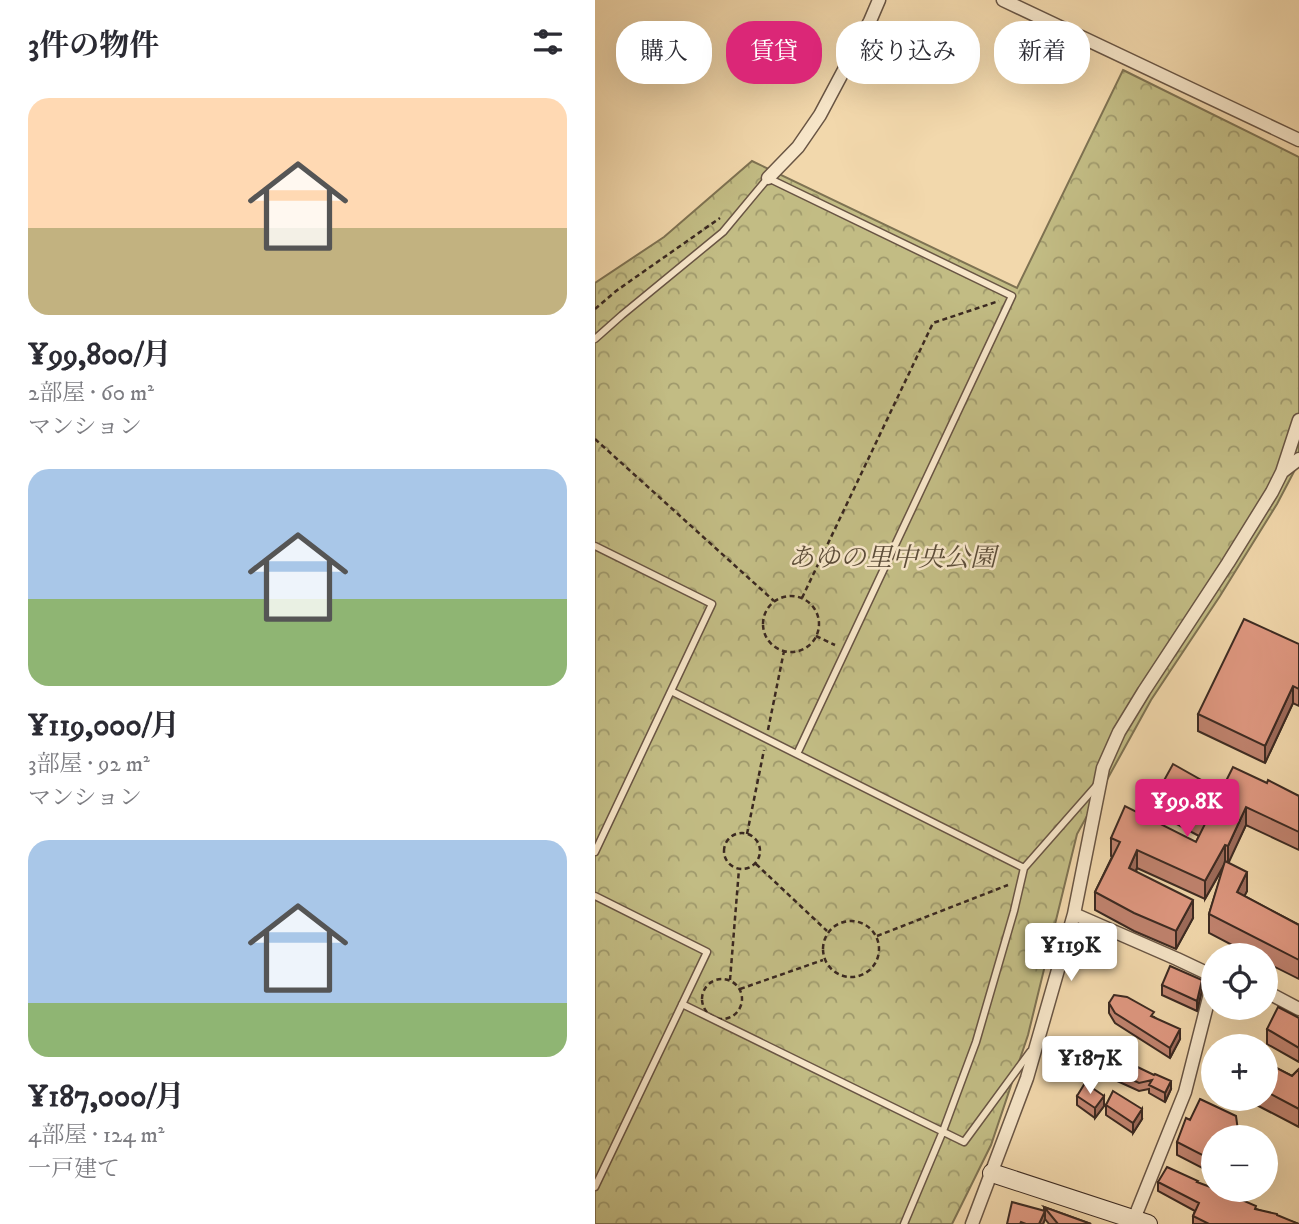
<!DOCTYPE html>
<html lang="ja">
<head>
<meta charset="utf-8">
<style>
  body { margin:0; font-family:"IM FELL DW Pica","Noto Serif JP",serif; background:#f2f2f3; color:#2b2b33; height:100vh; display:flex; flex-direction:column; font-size:26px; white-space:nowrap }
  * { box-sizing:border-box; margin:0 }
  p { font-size:23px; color:#7c7c81 }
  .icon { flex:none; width:38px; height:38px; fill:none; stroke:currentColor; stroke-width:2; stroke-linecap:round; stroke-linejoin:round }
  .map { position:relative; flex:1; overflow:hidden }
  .drawer { display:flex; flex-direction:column; background:#fff; width:595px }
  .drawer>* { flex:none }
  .top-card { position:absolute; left:21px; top:21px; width:578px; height:63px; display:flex; gap:14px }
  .controls { position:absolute; left:606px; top:943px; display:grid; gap:14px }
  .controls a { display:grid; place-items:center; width:77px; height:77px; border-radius:50%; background:#fff; box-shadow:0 7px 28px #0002; font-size:35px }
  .price { position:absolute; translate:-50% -60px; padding:0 16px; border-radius:7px; background:#fff; color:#222; font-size:23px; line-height:46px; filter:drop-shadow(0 2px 4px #0008) }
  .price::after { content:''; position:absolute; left:50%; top:42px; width:21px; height:16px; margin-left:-10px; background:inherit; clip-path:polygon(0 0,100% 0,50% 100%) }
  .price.active { background:#db2777; color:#fff }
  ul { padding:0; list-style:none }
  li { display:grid; align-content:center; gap:14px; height:371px; padding:0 28px }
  li span { display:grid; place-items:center; height:217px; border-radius:21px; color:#555 }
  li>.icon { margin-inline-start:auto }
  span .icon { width:126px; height:126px; fill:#fffc; stroke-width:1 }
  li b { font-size:30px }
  h2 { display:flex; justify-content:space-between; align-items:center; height:84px; padding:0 28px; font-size:30px }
  .tag { padding:0 24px; border-radius:28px; background:#fff; box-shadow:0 7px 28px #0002; font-size:24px; line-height:63px }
  .tag.active { background:#db2777; color:#fff }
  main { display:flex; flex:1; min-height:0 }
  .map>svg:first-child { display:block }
</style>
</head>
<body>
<main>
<section class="drawer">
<h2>3件の物件<svg class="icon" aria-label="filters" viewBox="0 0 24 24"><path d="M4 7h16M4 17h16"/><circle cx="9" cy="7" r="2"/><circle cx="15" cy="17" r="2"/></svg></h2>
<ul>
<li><span style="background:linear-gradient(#ffd9b3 60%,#c2b280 0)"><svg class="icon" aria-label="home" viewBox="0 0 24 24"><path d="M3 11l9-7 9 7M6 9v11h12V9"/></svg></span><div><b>¥99,800/月</b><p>2部屋 · 60 m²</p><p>マンション</p></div></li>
<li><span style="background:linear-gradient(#a9c7e8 60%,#8fb573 0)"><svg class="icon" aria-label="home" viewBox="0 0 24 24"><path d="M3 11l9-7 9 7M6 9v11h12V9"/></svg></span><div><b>¥119,000/月</b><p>3部屋 · 92 m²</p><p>マンション</p></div></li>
<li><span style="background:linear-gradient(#a9c7e8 75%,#8fb573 0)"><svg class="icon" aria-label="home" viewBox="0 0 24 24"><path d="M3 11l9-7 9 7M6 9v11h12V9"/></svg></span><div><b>¥187,000/月</b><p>4部屋 · 124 m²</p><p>一戸建て</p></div></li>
</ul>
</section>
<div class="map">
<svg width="704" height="1224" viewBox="0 0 704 1224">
  <defs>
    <pattern id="park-crowns" width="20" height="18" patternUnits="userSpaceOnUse" patternTransform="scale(1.75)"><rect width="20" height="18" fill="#c2bc84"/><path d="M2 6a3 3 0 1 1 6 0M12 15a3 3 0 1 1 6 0" fill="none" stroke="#9f996c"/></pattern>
  </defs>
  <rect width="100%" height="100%" fill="#f2d8ac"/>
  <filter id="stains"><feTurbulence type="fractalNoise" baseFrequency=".00286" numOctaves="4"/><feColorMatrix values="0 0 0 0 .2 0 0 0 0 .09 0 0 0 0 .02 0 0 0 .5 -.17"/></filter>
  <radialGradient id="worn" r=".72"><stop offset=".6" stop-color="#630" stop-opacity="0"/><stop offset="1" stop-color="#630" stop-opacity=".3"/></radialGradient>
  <path fill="url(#park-crowns)" stroke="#7e7252" stroke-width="2" d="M528,70L704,157V462L682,504L625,596L556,700L482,834L433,1035L396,1145L357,1224H0V283L69,237L157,161L422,288Z"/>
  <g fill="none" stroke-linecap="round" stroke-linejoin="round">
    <g stroke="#695544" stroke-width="9">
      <path id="lane" d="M0,339L27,315L128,232L173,178L417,296L202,754
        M0,546L117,604L0,852
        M76,691L429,868
        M0,896L112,952L0,1187
        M87,1004L369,1142L435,1052
        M309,1224L348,1131L381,1042L419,911L429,868L502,785"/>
    </g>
    <g stroke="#695544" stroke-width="15">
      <path id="street" d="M408,0L704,140
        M173,178L203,147L225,115L275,21L284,0
        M687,472L704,459
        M479,914L582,959L618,976
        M670,991L704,1009
        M377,1224L432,1078L479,914L508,768L524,732L549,691L633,563L677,492L687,472L704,420
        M537,1224L590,1092L618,982"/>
    </g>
    <g stroke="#3b2921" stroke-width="20">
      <path id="secondary" d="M397,1173L553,1224"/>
    </g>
    <path stroke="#3b2921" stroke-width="2.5" stroke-dasharray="5 3.5" stroke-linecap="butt" d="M0,309L21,291L125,218
      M0,439L179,601
      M168 624a28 28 0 1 1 56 0a28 28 0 1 1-56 0Z
      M207,598L338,323L404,301
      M221,636L240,645
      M173,730L189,651
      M129 851a18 18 0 1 1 36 0a18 18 0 1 1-36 0Z
      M152,834L169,750
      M161,864L232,931
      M228 949a28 28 0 1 1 56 0a28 28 0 1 1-56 0Z
      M282,936L413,885
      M107 999a20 20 0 1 1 40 0a20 20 0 1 1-40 0Z
      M135,980L144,869
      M145,989L228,960"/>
    <use href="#lane" stroke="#f7e6c9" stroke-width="6"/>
    <use href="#street" stroke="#f7e6c9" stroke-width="12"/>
    <use href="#secondary" stroke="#f7e6c9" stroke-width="18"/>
  </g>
  <path fill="#c1836f" stroke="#3b2921" stroke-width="2" d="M704,644V706L698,703L670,763L603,731V714Z
    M672,783L704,796V850L651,825L633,862L652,891L649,896L704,925V979L670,962V956H658L614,933V914L629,866L610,899L542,868L541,872L598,918L581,949L539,931L500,910V892L517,857L516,856V838L601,842L604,836L561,813V795L626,791Z
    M567,985L607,990L602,1011L567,995Z
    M514,1003L559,1017L585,1039L575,1058L520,1023L514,1013Z
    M704,1018V1062L672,1044V1029Z
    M528,1060L576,1089L570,1102L554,1093V1089L544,1091L520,1080V1072Z
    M670,1062L697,1076L704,1069V1127L650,1099H670Z
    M482,1096L509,1106L500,1118L482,1105Z
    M511,1105L547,1119L538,1133L511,1115Z
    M595,1120L618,1138L615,1172L582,1155V1142Z
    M563,1182L603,1183L661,1209L704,1224H598V1216L600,1211L563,1191Z
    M449,1207L496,1224H454L450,1219L448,1224H412L449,1211Z"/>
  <path fill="#9d6a5a" stroke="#3b2921" stroke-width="2" d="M698,686V703L670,763V746Z
    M651,807V825L633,864V846Z
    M630,845V863L610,899V881Z
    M542,850V868L534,886V868Z
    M652,872V891L642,911V892Z
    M598,900V918L581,949V931Z
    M607,980V990L602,1011V1001Z
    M585,1029V1039L575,1058V1048Z
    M576,1081V1089L570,1102V1093Z
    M509,1096V1106L500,1118V1108Z
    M547,1109V1119L538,1133V1123Z
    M618,1154V1167L615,1172V1159Z
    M450,1211V1219L448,1224H444Z"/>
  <path fill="#e09881" stroke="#3b2921" stroke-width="2" d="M649,619L704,644V689L698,686L670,746L603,714Z
    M578,764L626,791L638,767L672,783L673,780L704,796V832L651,807L633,846L630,845L610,881L542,850L534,868L598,900L581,931L539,913L500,892L525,842L516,838L530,806L601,842L611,822L561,795Z
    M630,861L652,872L642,892L704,925V960L614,914Z
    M575,966L607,980L602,1001L567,985Z
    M519,995L532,997L559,1012L556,1016L585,1029L575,1048L520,1013L514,1003Z
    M683,1007L704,1018V1048L672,1029Z
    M528,1060L559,1075L560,1074L576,1081L570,1093L554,1085L557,1080L544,1083L520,1072Z
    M670,1062L697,1076L704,1069V1109L670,1091Z
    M490,1083L509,1096L500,1108L482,1096Z
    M518,1091L547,1109L538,1123L511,1105Z
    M605,1099L641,1116L644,1138H618V1154L615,1159L582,1142L591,1118L595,1120Z
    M572,1167L603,1181L602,1182L618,1188V1190H624L661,1206L660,1209L682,1214V1215L704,1224H614L598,1216L604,1203L563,1182Z
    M417,1202L450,1211L444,1224H431L426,1222L425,1224H412Z
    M449,1207L496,1224H463Z"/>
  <g text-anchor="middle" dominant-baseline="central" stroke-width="5" stroke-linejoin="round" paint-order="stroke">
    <g font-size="26" font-style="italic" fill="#5d4e3a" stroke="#f7e6c9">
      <text x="297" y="558">あゆの里中央公園</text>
    </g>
  </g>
  <rect width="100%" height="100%" filter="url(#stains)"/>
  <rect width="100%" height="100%" fill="url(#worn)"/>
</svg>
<div class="controls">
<a><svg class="icon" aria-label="locate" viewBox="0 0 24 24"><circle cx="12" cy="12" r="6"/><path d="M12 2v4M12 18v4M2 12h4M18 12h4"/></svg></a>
<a>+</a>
<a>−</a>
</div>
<b class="price active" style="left:592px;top:839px">¥99.8K</b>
<b class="price" style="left:476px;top:983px">¥119K</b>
<b class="price" style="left:495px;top:1096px">¥187K</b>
<div class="top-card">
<a class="tag">購入</a>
<a class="tag active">賃貸</a>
<a class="tag">絞り込み</a>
<a class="tag">新着</a>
</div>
</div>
</main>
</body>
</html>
